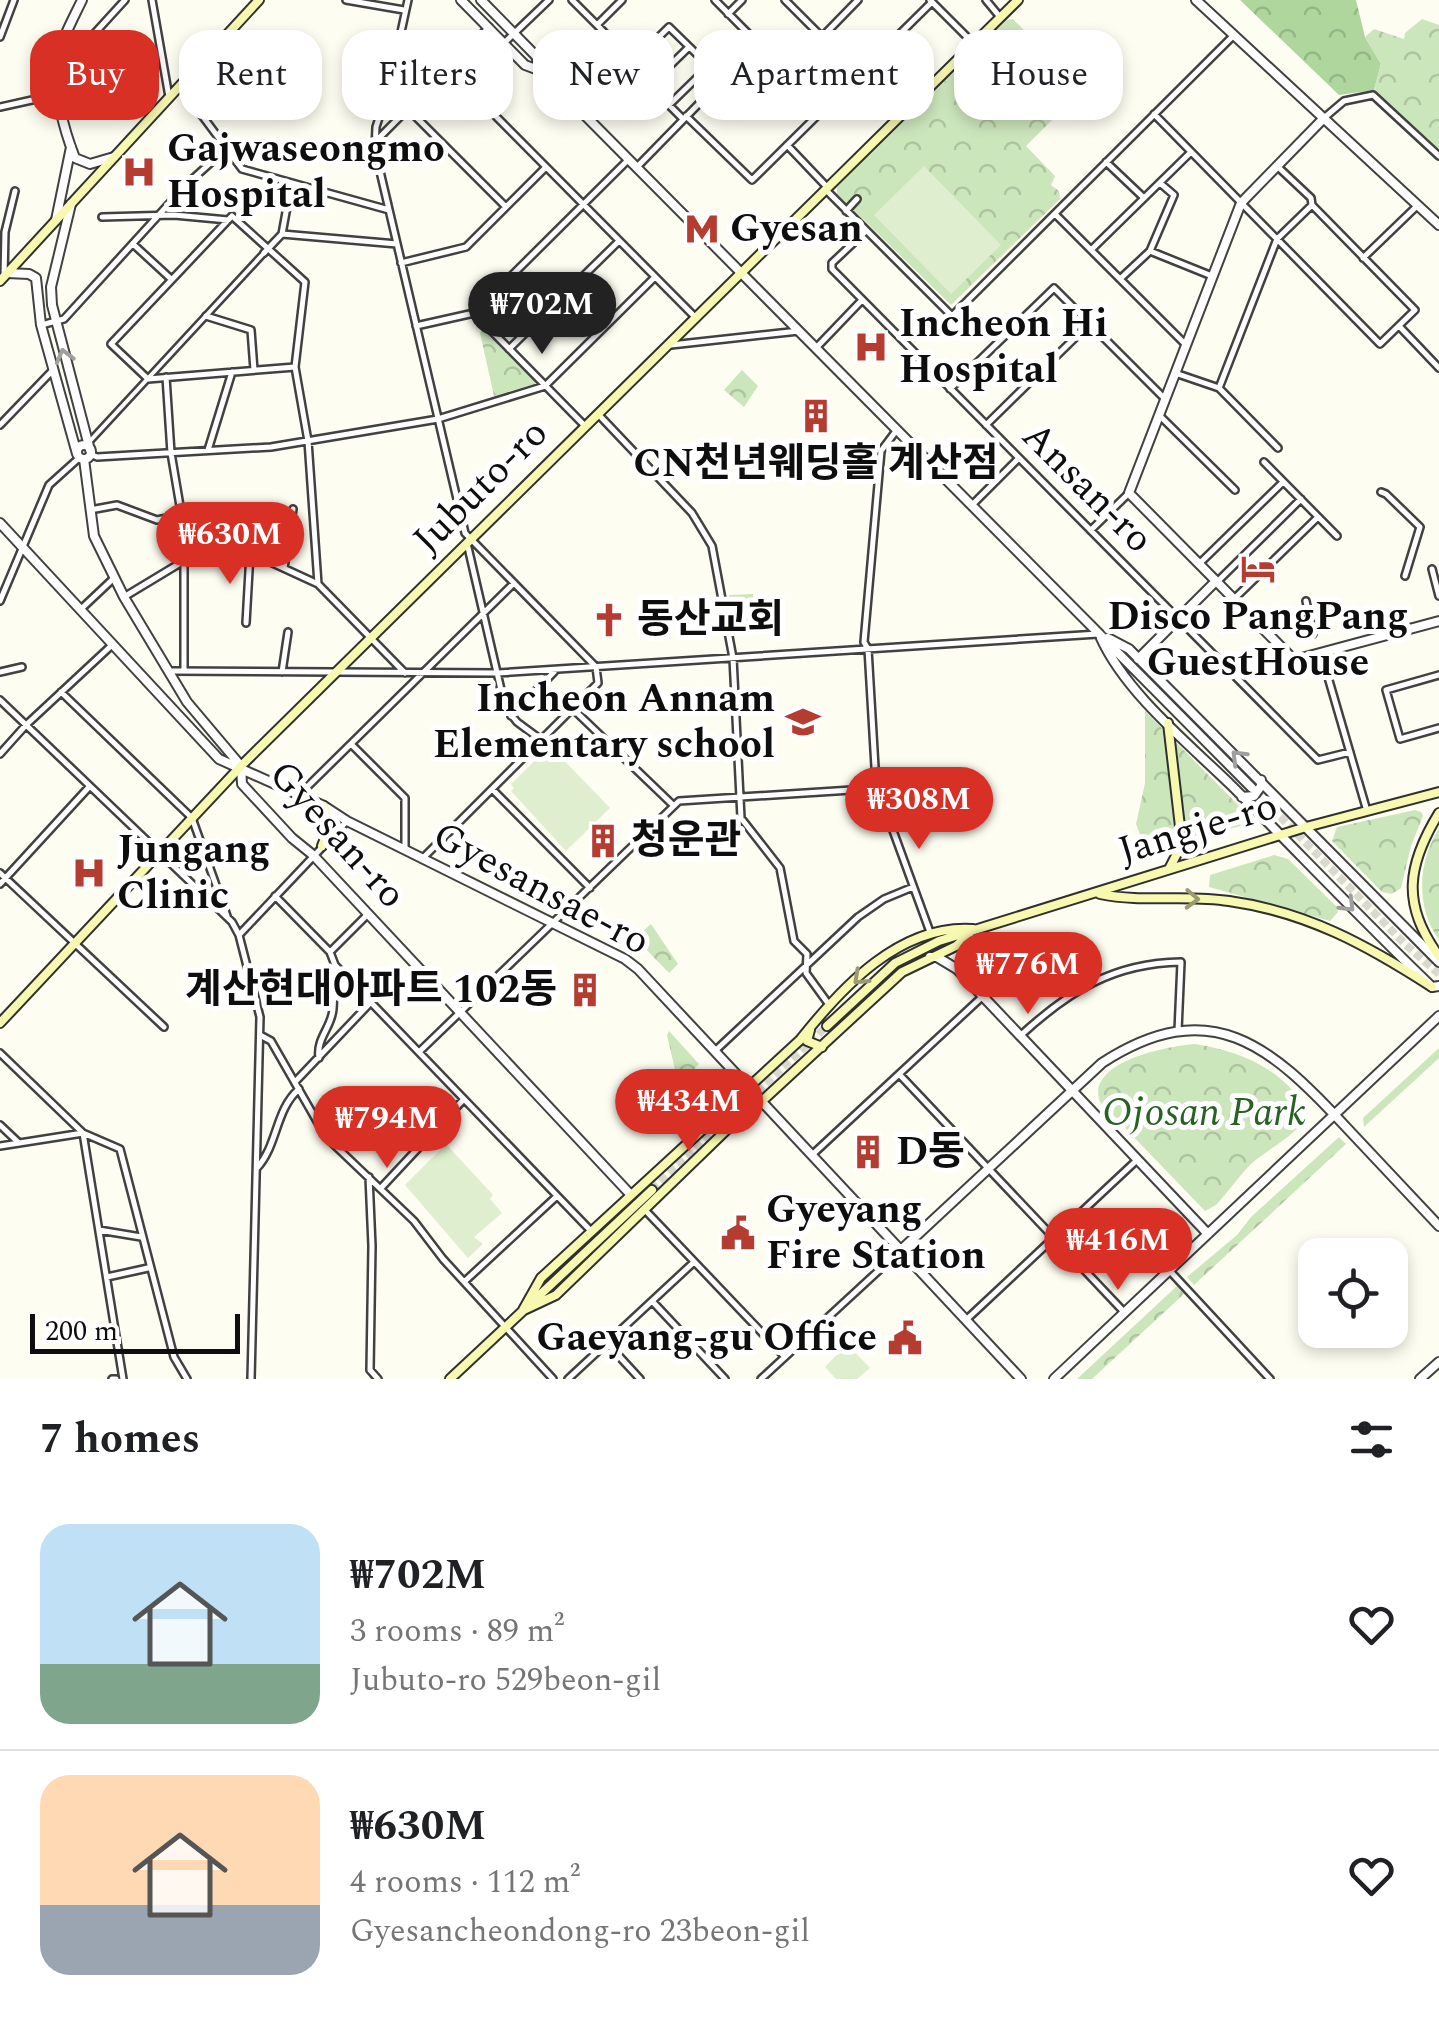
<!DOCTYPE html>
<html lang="en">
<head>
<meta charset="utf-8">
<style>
  body { margin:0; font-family:Spectral,"Noto Sans KR",serif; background:#f2f2f2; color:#202124; height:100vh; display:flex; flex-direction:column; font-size:38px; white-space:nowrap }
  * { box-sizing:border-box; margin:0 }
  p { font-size:32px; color:#757577 }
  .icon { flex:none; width:55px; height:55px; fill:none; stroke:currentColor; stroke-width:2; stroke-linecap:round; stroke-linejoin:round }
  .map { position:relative; height:1379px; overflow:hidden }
  .side { display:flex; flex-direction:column; background:#fff; flex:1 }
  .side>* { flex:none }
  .top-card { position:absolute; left:30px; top:30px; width:1380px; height:90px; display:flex; gap:20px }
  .controls { position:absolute; left:1298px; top:1238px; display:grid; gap:20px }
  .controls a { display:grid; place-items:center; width:110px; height:110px; border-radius:20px; background:#fff; box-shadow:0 5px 15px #0003; font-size:50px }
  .scale { position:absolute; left:30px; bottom:25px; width:210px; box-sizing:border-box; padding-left:10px; border:5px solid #0e0e0e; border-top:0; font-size:28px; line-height:35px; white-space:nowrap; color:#0e0e0e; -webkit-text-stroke:8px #fff; paint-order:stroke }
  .price { position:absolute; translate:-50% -85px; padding:0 22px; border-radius:35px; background:#d93025; color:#fff; font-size:32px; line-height:65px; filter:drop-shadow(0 2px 5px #0008) }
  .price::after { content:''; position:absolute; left:50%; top:60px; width:30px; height:22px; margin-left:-15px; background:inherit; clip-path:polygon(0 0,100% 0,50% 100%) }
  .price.selected { background:#222; color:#fff }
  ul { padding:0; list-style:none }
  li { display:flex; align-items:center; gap:30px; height:250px; padding:0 40px }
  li+li { border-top:2px solid #e0e0e0 }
  li span { display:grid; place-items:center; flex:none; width:280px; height:200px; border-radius:30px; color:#555 }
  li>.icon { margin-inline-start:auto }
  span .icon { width:120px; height:120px; fill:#fffc; stroke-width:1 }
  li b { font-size:42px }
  h2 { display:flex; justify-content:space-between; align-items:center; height:120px; padding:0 40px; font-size:42px }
  .chip { padding:0 35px; border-radius:30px; background:#fff; box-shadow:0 5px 15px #0003; font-size:35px; line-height:90px }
  .chip.selected { background:#d93025; color:#fff }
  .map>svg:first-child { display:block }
</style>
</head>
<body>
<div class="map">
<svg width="1439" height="1379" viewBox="0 0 1439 1379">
  <defs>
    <pattern id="forest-crowns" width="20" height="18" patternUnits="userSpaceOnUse" patternTransform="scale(2.5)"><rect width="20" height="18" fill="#afd69d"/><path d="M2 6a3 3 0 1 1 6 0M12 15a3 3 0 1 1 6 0" fill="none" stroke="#95b686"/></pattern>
    <pattern id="park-crowns" width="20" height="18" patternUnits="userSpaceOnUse" patternTransform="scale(2.5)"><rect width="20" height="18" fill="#cce6bc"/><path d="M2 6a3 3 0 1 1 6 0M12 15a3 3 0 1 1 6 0" fill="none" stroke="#aec4a0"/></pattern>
  </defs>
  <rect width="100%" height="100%" fill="#fefdf1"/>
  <path fill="url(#forest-crowns)" d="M1240,0H1356L1365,37L1381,64L1374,90L1339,95Z"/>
  <path fill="url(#park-crowns)" d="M1013,19L1082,90L1026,146L1055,176L1051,185L1059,191L1060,199L951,305L837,194V187L1007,20Z
    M1422,19L1439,25V149L1374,90L1381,64L1365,37L1374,29L1404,39L1405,33Z
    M482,330H484L538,383L494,396L480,333Z
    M742,370L758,386L744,407L724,390Z
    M753,594L756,630L735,632L729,595Z
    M1145,711L1247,814L1248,820L1240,826L1189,841L1159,855L1146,850L1136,824L1145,783Z
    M1415,810L1421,812L1423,816L1411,846L1401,888L1392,894L1382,892L1332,841L1337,827Z
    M1439,828V940C1415,906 1418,862 1439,828Z
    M1274,855L1288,859L1336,906L1338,912L1330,921L1209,887L1210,875Z
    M651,924L678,964L669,973L635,938Z
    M669,1031L699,1064L683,1081L707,1109L692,1123L685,1113L667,1035Z
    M1195,1044C1240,1051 1285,1069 1308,1113C1297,1138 1266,1148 1248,1167C1237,1179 1227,1193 1216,1205L1205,1211L1100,1102C1085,1062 1167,1046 1195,1044Z
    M1439,1048V1058L1364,1127L1363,1118Z
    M1339,1137L1346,1144L1194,1285L1187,1277L1237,1235L1251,1217Z
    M1177,1286L1184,1294L1092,1379H1077Z"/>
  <path fill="#deeece" d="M924,166L1001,245L951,294L874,215Z
    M547,749L551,752L554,750L610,808L566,851L511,791L514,788L511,784Z
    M446,1144L493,1195L490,1199L502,1213L474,1237L483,1244L468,1258L405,1185Z
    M847,1344L870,1368L857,1379H836L825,1367Z"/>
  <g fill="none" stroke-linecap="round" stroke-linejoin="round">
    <path stroke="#dad9cf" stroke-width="8" stroke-dasharray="8 4" stroke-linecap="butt" d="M1255,791L1405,944L1439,974"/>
    <path stroke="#dad9cf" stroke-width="8" stroke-dasharray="8 4" stroke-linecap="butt" d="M652,1190L827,1026"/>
    <g stroke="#414141" stroke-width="9">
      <path id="pedestrian" d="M91,440L264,253"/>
    </g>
    <g stroke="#414141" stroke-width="10">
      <path id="minor" d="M152,0L169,97
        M346,0L404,10
        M408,0L389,87L376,127L375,150L465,533L596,667L598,683L422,859
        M572,0L597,25L622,0
        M715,0L823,109
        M785,0L822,37L858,0
        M930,0L974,44
        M986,0L1000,17
        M728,14L742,0
        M597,25L633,62
        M0,37L14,0
        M504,43L549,0
        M630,65L650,85L688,48
        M57,69L83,46L125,0
        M449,69L696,318
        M180,86L242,169L389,210
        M0,107L59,94
        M408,109L505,206
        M582,112L669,27L753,109L788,73L793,71L822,37
        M1154,114L1380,344L1415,310L1312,205L1311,198L1277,166
        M686,116L752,180L932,2
        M1324,118L1344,101L1373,95L1439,156
        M683,119L669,105L709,66
        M378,139L489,27
        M787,145L826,186L827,191L952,316L1234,35
        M1106,162L1144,198
        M637,167L722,80
        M846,211L857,199
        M1055,214L1186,345
        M102,217L174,215L228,220
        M866,231L832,263V269L1318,760L1350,752
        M282,234L397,244
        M133,244L171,279
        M1091,250L1191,152
        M1150,251L1212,276
        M264,253L282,234L291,185
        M1363,258L1418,205
        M401,263L466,247L546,167
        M4,277L5,232L15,191
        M1120,279L1150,251L1174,195L1160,183
        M474,313L585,426
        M206,316L251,330L254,370
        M41,325L64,319L187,184L227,148
        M416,326L474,313L629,159
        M1399,326L1439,368
        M671,345L799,331
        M816,348L862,300
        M509,349L619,241
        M295,367L148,379L111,344L232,216L305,282L295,367L308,441L318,584L405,673
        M1175,373L1219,388L1278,448
        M166,377L171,453L188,553L184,564V671
        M1219,388L1277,239L1312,205
        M950,389L1054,288L1165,399
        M598,414L692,513L712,546L733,658L741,818L780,868L794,941L807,954L806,973L830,1006
        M1159,415L1235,490
        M0,425L53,370
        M986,425L1089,324
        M896,431L881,451L864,642L868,649L876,784L930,932
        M208,450L232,372
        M90,454L97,457L271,447L438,419L545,386L655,277
        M1264,462L1337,536
        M1381,492L1386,494L1420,527L1405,576
        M972,505L1019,458
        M90,510L117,505L157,520L181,515L193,519L220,539L318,584
        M1091,530L1128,494
        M467,543L505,707L517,722L540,739
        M1199,564L1283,482
        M284,568L293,509
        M1432,569L1439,596
        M1217,582L1301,499
        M124,597L220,539
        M1234,599L1318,517
        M0,601L49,485L79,458
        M1306,601L1313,634
        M80,610L114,578
        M246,623L250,553
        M1321,653L1367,811
        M171,671L498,673L1098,634
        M0,672L22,667
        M282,672L288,632
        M1439,675L1386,690L1400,739L1439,728
        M61,692L192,818L227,916
        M0,700L232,922L239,935L260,1017L251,1379
        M573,709L673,805
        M511,716L554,672
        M351,744L405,798V848
        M0,754L26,725L112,645
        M492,789L590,888
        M300,794L514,583
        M0,873L164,1027
        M0,884L90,786
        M275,896L330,952L335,965L591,1231
        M239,935L347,821
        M330,952L368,914
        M260,1035L271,1041L326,1137L414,1221L443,1259L553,1379
        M1020,1036C1069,991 1113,963 1181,962L1178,1031
        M715,1051L858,917L884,899L913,887
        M419,1052L679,801L867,789L876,784
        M0,1053L83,1133L123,1379
        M319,1058C316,1038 332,1027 333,1009C334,994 334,980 335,965
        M899,1074L1124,1312
        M295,1082L371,1002
        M0,1125L19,1143
        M0,1146L83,1133L120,1149L174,1357L187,1379
        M813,1154L983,996
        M257,1168C278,1145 275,1110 299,1089
        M369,1177L372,1246L370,1370L378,1379
        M381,1188L464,1099
        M645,1210L785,1357
        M99,1230L141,1237
        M1169,1270L1270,1379
        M107,1277L148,1268
        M464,1282L557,1196
        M652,1301L725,1379
        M966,1320L1137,1160
        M607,1343L640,1379
        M112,1379H116
        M568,1379L694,1262
        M761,1379L901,1250"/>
    </g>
    <g stroke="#414141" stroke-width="12">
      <path id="tertiary" d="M82,0C73,19 62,38 58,58C52,87 64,130 75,158L90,164L114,157
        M461,0L525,65L541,71L1252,788
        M481,0L536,56L541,71
        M1196,0L1439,225
        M71,204L51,287L52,305L90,450
        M56,220L71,147
        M7,273L29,274L36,278L41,325L77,454
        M77 452a7 7 0 1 1 14 0a7 7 0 1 1-14 0Z
        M84,459L94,536L124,597L187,702L241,766L242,784L292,838L313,855L630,1194
        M0,523L219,759L324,806L347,821L625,959L638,969L1021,1379
        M1216,581L1129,493L1241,203L1324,118
        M1101,638C1126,693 1188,743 1232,786C1299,853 1364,922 1432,987L1439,986
        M1108,638L1129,649L1439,962
        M1138,659L1216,581L1294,660L1439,621
        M1242,797L1254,796L1261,786V780
        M930,957H937L957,969L1208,1234
        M901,1250L1102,1063C1210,993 1270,1045 1345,1126C1376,1159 1408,1193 1439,1226
        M1054,1379L1439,1016
        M1420,1379L1439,1362"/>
    </g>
    <g stroke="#303030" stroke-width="12">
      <path id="secondary" d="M0,281L259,0
        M1168,723L1182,844L1169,869
        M1439,813C1407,865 1401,905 1439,956
        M322,846L330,825L324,806
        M1100,894C1143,903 1186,894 1229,901C1307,912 1367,945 1432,987
        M0,1023L241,766L1018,0
        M827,1026L895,963L939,941L1306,827L1439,792
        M810,1030L807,1041L822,1047
        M523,1310L541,1278L800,1040C842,987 900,924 973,929
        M524,1310L556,1295L743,1114L762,1101L902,972L956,946L969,935
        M450,1379L652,1190"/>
    </g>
    <use href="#pedestrian" stroke="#fff" stroke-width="4"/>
    <use href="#minor" stroke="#fff" stroke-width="5"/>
    <use href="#tertiary" stroke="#fff" stroke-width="8"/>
    <use href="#secondary" stroke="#f7f9b1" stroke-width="8"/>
  </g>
  <defs><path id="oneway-chevron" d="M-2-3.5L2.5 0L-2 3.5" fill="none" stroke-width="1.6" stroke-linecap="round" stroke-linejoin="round" transform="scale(2.5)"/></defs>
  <g stroke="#9f9f9f">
    <use href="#oneway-chevron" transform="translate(64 356) rotate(-105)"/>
    <use href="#oneway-chevron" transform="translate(1238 757) rotate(-135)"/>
    <use href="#oneway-chevron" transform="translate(1348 905) rotate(45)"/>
  </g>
  <g stroke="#9a9b70">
    <use href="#oneway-chevron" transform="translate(1192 899) rotate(2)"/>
    <use href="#oneway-chevron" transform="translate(860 978) rotate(137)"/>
  </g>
  <defs>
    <g id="hospital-bare" transform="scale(2.7)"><path d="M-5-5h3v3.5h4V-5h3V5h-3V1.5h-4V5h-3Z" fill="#b53c30" stroke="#fff" stroke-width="2.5" paint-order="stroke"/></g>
    <g id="metro-bare" transform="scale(2.7)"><path d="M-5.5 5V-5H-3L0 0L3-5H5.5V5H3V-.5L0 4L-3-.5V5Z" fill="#b53c30" stroke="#fff" stroke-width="2.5" paint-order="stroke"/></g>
    <g id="building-bare" transform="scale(2.7)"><path d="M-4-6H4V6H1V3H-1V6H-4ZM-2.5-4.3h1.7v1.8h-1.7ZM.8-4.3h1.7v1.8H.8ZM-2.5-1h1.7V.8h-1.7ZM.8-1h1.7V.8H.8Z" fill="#b53c30" stroke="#fff" stroke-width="2.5" paint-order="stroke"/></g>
    <g id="hotel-bare" transform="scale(2.7)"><path d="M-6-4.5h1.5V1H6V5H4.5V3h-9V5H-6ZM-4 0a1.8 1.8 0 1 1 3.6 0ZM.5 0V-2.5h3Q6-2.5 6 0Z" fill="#b53c30" stroke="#fff" stroke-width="2.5" paint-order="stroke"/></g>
    <g id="church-bare" transform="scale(2.7)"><path d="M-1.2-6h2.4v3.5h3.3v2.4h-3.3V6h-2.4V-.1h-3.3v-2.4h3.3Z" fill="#b53c30" stroke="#fff" stroke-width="2.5" paint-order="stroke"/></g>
    <g id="school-bare" transform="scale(2.7)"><path d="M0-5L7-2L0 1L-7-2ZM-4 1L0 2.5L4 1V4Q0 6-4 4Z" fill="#b53c30" stroke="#fff" stroke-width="2.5" paint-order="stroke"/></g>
    <g id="civic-bare" transform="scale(2.7)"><path d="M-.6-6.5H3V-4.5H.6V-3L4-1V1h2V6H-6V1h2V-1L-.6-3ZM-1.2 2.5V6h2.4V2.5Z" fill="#b53c30" stroke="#fff" stroke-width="2.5" paint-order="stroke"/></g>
  </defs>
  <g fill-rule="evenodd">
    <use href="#hospital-bare" x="139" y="172"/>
    <use href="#metro-bare" x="702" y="229"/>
    <use href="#hospital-bare" x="871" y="347"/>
    <use href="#building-bare" x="816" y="416"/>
    <use href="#hotel-bare" x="1258" y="569"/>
    <use href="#church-bare" x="609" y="620"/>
    <use href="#school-bare" x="803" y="722"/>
    <use href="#building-bare" x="603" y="841"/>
    <use href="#hospital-bare" x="89" y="873"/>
    <use href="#building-bare" x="585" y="990"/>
    <use href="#building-bare" x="868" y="1152"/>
    <use href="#civic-bare" x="738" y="1233"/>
    <use href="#civic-bare" x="905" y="1338"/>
  </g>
  <g text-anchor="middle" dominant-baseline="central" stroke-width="10" stroke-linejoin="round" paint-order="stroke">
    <g font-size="40" font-weight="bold" fill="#0e0e0e" stroke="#fff" text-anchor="start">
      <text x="167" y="149">Gajwaseongmo<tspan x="167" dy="46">Hospital</tspan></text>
      <text x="730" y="229">Gyesan</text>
      <text x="899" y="324">Incheon Hi<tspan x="899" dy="46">Hospital</tspan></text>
      <text x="816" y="464" text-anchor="middle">CN천년웨딩홀 계산점</text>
      <text x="1258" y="617" text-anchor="middle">Disco PangPang<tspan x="1258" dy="46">GuestHouse</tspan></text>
      <text x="637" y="620">동산교회</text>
      <text x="775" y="699" text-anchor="end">Incheon Annam<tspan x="775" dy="46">Elementary school</tspan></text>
      <text x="631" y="841">청운관</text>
      <text x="117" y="850">Jungang<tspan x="117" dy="46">Clinic</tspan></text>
      <text x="557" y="990" text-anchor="end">계산현대아파트 102동</text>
      <text x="896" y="1152">D동</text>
      <text x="766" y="1210">Gyeyang<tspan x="766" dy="46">Fire Station</tspan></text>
      <text x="877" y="1338" text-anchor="end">Gaeyang-gu Office</text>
    </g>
    <g font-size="40" fill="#0e0e0e" stroke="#fff">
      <text transform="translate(481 487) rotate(-45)">Jubuto-ro</text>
      <text transform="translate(1087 488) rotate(45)">Ansan-ro</text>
      <text transform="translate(1198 829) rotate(-17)">Jangje-ro</text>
      <text transform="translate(337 835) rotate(48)">Gyesan-ro</text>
      <text transform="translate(541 889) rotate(28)">Gyesansae-ro</text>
    </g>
    <g font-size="40" font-style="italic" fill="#276223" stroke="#fff">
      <text x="1204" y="1113">Ojosan Park</text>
    </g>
  </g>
</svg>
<div class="controls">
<a><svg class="icon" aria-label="locate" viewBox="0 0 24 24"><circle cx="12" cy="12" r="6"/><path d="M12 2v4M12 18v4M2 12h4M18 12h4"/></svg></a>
</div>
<div class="scale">200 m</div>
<b class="price selected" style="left:542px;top:357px">₩702M</b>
<b class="price" style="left:230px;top:587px">₩630M</b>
<b class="price" style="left:919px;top:852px">₩308M</b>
<b class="price" style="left:1028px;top:1017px">₩776M</b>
<b class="price" style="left:689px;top:1154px">₩434M</b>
<b class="price" style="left:387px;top:1171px">₩794M</b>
<b class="price" style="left:1118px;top:1293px">₩416M</b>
<div class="top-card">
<a class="chip selected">Buy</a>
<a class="chip">Rent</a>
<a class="chip">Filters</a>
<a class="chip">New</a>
<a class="chip">Apartment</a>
<a class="chip">House</a>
</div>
</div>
<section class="side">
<h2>7 homes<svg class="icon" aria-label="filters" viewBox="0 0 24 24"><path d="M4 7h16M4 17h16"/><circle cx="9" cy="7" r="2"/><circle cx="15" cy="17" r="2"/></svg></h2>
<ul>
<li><span style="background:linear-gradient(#bfe0f5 70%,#7fa58c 0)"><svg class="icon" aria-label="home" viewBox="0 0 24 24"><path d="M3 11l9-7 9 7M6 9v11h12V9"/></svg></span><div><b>₩702M</b><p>3 rooms · 89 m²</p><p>Jubuto-ro 529beon-gil</p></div><svg class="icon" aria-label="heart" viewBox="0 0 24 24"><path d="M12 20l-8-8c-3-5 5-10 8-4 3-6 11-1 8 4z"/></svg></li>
<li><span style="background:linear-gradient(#ffd9b3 65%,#9aa5b1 0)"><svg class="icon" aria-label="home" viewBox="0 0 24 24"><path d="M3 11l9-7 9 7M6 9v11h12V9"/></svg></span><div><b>₩630M</b><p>4 rooms · 112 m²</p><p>Gyesancheondong-ro 23beon-gil</p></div><svg class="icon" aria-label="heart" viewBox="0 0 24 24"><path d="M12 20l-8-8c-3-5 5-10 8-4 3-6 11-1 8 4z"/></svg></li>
</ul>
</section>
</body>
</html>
